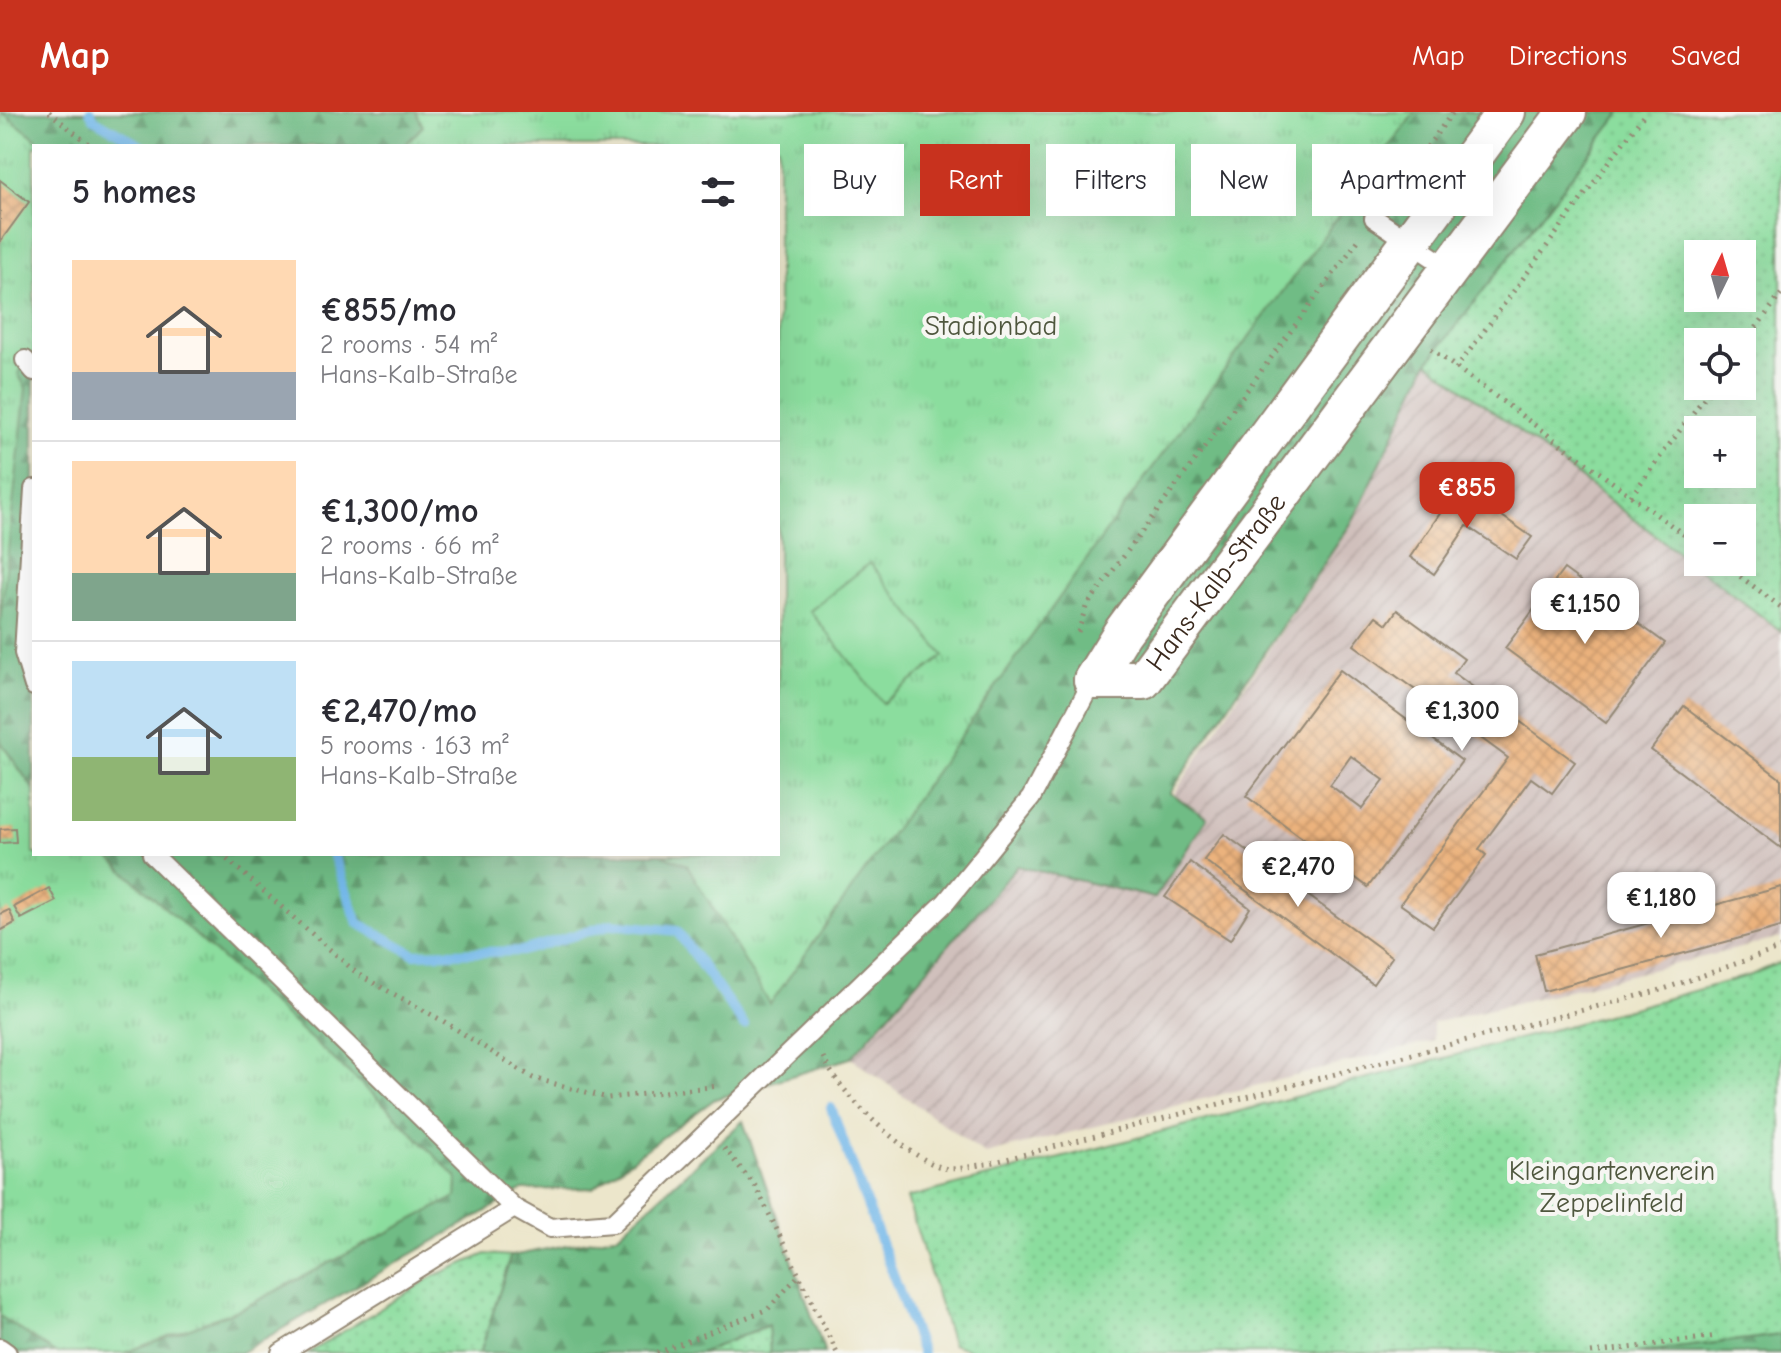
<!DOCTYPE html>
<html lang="en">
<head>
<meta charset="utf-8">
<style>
  body { margin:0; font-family:"Comic Neue",sans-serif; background:#f2f2f3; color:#2b2b33; height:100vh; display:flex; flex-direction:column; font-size:30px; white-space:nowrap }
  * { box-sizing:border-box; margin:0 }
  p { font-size:26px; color:#7c7c81 }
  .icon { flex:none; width:44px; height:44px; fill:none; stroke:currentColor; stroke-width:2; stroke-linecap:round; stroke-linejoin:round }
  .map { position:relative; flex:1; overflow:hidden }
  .panel { position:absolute; left:32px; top:32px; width:748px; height:712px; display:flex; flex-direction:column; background:#fff; border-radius:0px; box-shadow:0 8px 32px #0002 }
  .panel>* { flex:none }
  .top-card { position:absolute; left:804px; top:32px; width:760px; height:72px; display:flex; gap:16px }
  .needle { width:52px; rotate:5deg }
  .tools { position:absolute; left:1684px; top:128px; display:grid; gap:16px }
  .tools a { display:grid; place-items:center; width:72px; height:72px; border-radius:0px; background:#fff; box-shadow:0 8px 32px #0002; font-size:40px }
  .price { position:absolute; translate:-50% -68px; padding:0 18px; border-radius:16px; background:#fff; color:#222; font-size:26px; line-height:52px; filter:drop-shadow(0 2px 4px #0008) }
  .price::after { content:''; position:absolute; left:50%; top:48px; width:24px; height:18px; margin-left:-12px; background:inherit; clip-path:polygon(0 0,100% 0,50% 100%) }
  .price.on { background:#c8321e; color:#fff }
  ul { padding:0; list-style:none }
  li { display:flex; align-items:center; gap:24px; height:200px; padding:0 40px }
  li+li { border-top:2px solid #e1e1e2 }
  li span { display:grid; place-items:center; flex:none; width:224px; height:160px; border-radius:0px; color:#555 }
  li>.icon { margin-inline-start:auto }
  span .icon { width:96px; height:96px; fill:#fffc; stroke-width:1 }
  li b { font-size:34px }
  h2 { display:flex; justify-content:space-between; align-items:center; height:96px; padding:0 40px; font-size:34px }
  .tag { padding:0 28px; border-radius:0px; background:#fff; box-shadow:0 8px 32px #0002; font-size:28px; line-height:72px }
  .tag.on { background:#c8321e; color:#fff }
  header { display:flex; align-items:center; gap:48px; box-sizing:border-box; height:112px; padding:0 40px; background:#c8321e; color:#fff }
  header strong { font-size:38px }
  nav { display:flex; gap:44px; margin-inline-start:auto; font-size:28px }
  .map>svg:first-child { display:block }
</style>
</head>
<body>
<header>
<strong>Map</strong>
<nav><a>Map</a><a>Directions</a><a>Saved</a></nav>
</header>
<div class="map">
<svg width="1781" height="1241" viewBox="0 0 1781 1241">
  <defs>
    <pattern id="industrial-furrows" width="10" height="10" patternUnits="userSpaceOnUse" patternTransform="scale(2)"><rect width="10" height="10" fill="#d0c0bc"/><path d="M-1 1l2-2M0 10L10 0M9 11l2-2" fill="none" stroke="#b4a5a1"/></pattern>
    <pattern id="grass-dots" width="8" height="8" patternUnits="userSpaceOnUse" patternTransform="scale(2)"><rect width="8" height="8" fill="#8bdd9e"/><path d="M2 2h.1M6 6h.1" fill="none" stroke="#79be88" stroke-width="1.8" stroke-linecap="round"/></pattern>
    <pattern id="forest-firs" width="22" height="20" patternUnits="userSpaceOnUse" patternTransform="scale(2)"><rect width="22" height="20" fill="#70bc85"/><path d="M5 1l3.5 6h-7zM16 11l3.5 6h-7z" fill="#5d996c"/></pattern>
    <pattern id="park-tufts" width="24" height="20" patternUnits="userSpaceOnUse" patternTransform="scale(2)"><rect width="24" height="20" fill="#8bdd9e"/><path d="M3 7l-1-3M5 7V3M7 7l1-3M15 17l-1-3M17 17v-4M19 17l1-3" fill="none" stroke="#79be88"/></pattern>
    <pattern id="building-cross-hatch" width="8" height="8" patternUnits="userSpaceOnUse" patternTransform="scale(2)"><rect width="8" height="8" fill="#ebb27d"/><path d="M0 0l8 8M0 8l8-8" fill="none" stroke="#ca996c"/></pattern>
  </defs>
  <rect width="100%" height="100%" fill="#f6f6f2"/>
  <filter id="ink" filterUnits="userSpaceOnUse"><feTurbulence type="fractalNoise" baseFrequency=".0125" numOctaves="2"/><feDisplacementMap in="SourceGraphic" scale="16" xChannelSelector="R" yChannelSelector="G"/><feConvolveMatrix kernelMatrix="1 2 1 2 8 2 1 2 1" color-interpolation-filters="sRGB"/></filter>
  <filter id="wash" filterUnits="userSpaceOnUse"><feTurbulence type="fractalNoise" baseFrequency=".006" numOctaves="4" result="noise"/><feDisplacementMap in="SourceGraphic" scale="32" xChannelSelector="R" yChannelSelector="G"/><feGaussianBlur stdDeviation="1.8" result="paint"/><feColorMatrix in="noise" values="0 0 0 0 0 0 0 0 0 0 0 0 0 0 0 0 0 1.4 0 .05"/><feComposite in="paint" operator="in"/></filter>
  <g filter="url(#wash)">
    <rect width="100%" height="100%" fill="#ece6cb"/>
    <path fill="url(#industrial-furrows)" d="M1428,250L1781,519V826L1433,911V929L985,1042L851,946L1017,754L1207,707L1174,682L1354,408Z"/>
    <path fill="url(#grass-dots)" stroke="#63845e" stroke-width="2" fill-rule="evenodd" d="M1621,0H1781V519L1428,250ZM1698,142H1742V186H1698ZM1698,230H1742V274H1698ZM1698,318H1742V362H1698ZM1698,406H1742V450H1698Z
      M1781,850V1223L1635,1241H979L952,1232L907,1086L1567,914L1751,863Z
      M486,1142L511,1144L480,1241H308L434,1164Z
      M769,1213L770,1241H700Z"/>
    <path fill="url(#forest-firs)" stroke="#567352" stroke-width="2" d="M1,0H416L423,14L404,34H46Z
      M1415,0H1621L1428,250L1354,407L1170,681L1207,706L1155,786L1017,754L851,946L715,987L593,1076L523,1078L240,1241H124L245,1195L456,1085L457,1067L389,997L105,742H662L687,752L770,891L1133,382Z
      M34,240V678L1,630L0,624V511L18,262Z
      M743,1009L825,1241H770L768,1213L700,1241H480L511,1144L618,1123Z
      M0,1204L55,1241H0Z
      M1781,1223V1241H1636Z"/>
    <path fill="url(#park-tufts)" stroke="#63845e" stroke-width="2" d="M1,0L46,34H34V240L18,262L26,276L0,511Z
      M416,0H1415L1133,382L770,892L687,753L662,742H778V34H404L423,14Z
      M0,624L1,631L34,678V742H105L389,997L457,1066L456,1085L245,1195L124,1241H55L0,1204Z"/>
    <path fill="#8bdd9e" stroke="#63845e" stroke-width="2" d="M870,451L944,544L883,591L810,499Z"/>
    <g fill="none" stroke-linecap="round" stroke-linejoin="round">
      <path stroke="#73b8e9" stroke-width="10" d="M90,0L94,7L141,34
        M333,742L358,811L414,842L522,839L612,812L677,819L744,913
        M831,996L922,1241"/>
    </g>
    <g id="blocks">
      <path fill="url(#building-cross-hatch)" fill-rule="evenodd" d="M0,68L29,90L0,130Z
        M1459,374L1532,425L1516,447L1467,414L1434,462L1410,445Z
        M1564,457L1665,531L1606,611L1505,536Z
        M1397,498L1464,547L1454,561L1575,650L1552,681L1531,666L1479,737L1486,743L1433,815L1400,792L1508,646L1354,533L1376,504L1387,512Z
        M1340,558L1462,649L1368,775L1246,684ZM1351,644L1384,668L1362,697L1330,673Z
        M1684,594L1781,667V736L1651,638Z
        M15,716L16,730L0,731V717Z
        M1224,722L1392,845L1373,872L1204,748Z
        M1190,750L1250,796L1230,828L1165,785Z
        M1781,775V815L1544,879L1535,842Z
        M49,776L56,789L21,807L14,795Z
        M9,798L15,811L0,819V802Z"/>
    </g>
  </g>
  <g filter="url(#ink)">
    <use href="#blocks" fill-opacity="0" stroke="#948874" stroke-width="2"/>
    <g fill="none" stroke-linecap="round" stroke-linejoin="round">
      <g stroke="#948874" stroke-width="22">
        <path id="service" d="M1374,106L1450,157
          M25,248L34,259
          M34,377L24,541L34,574
          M152,742L514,1096L550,1116L613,1111L946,790L1031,686L1093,568
          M0,1236L7,1241
          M281,1241L514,1096"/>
      </g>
      <g stroke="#948874" stroke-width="42">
        <g id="minor">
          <path id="s1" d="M1093,568H1143L1567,0"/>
          <path d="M1093,568L1122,521L1506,0"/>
        </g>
      </g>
      <path stroke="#948874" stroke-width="5" stroke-dasharray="2 6" stroke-linecap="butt" d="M49,0L91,34
        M1389,86L1453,0
        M1742,235L1781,182
        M1431,237L1698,433
        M1456,257L1646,0
        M1631,384L1713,274
        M1721,450L1781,495
        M1078,520L1086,495L1360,126
        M221,742L359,863L443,909L533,966L608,986L719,974
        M823,945C838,980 906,1046 944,1056C956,1059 975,1053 987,1052L1661,878L1781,836
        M724,1036L756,1075L837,1241
        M657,1241L768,1197L800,1162
        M1591,1241L1718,1224"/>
      <use href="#service" stroke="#fff" stroke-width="18"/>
      <use href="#minor" stroke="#fff" stroke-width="38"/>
    </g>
  </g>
  <g text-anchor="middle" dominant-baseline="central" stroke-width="8" stroke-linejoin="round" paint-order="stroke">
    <g font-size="28" fill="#4f573e" stroke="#f6f6f2">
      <text x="991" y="214">Stadionbad</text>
      <text x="1612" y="1059">Kleingartenverein<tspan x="1612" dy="32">Zeppelinfeld</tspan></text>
    </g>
    <g font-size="28" fill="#3b2a1e" stroke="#f6f6f2">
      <text stroke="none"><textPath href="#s1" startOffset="172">Hans-Kalb-Straße</textPath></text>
    </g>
  </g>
</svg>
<div class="tools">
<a><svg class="needle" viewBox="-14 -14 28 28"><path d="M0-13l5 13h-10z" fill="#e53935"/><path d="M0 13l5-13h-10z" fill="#7c7c81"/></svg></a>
<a><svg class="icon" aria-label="locate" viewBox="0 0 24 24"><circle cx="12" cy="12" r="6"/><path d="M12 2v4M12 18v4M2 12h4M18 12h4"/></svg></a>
<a>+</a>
<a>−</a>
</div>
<b class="price on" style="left:1467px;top:418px">€855</b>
<b class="price" style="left:1585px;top:534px">€1,150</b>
<b class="price" style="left:1462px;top:641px">€1,300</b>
<b class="price" style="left:1298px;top:797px">€2,470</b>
<b class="price" style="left:1661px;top:828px">€1,180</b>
<div class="top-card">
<a class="tag">Buy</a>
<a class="tag on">Rent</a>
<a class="tag">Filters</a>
<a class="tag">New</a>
<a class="tag">Apartment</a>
</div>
<section class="panel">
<h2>5 homes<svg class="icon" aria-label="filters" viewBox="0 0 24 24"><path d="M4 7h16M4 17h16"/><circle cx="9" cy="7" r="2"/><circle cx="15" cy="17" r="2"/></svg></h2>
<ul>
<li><span style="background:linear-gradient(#ffd9b3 70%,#9aa5b1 0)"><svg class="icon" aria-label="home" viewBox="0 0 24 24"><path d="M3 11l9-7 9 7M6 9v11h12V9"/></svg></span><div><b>€855/mo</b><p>2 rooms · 54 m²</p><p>Hans-Kalb-Straße</p></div></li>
<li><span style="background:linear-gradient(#ffd9b3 70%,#7fa58c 0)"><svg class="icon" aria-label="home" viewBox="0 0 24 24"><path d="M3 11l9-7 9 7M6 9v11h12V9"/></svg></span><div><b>€1,300/mo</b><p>2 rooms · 66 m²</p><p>Hans-Kalb-Straße</p></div></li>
<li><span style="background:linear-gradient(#bfe0f5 60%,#8fb573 0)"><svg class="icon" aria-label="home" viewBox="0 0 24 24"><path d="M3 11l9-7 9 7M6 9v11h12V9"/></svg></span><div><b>€2,470/mo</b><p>5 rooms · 163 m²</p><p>Hans-Kalb-Straße</p></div></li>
</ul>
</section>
</div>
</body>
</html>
